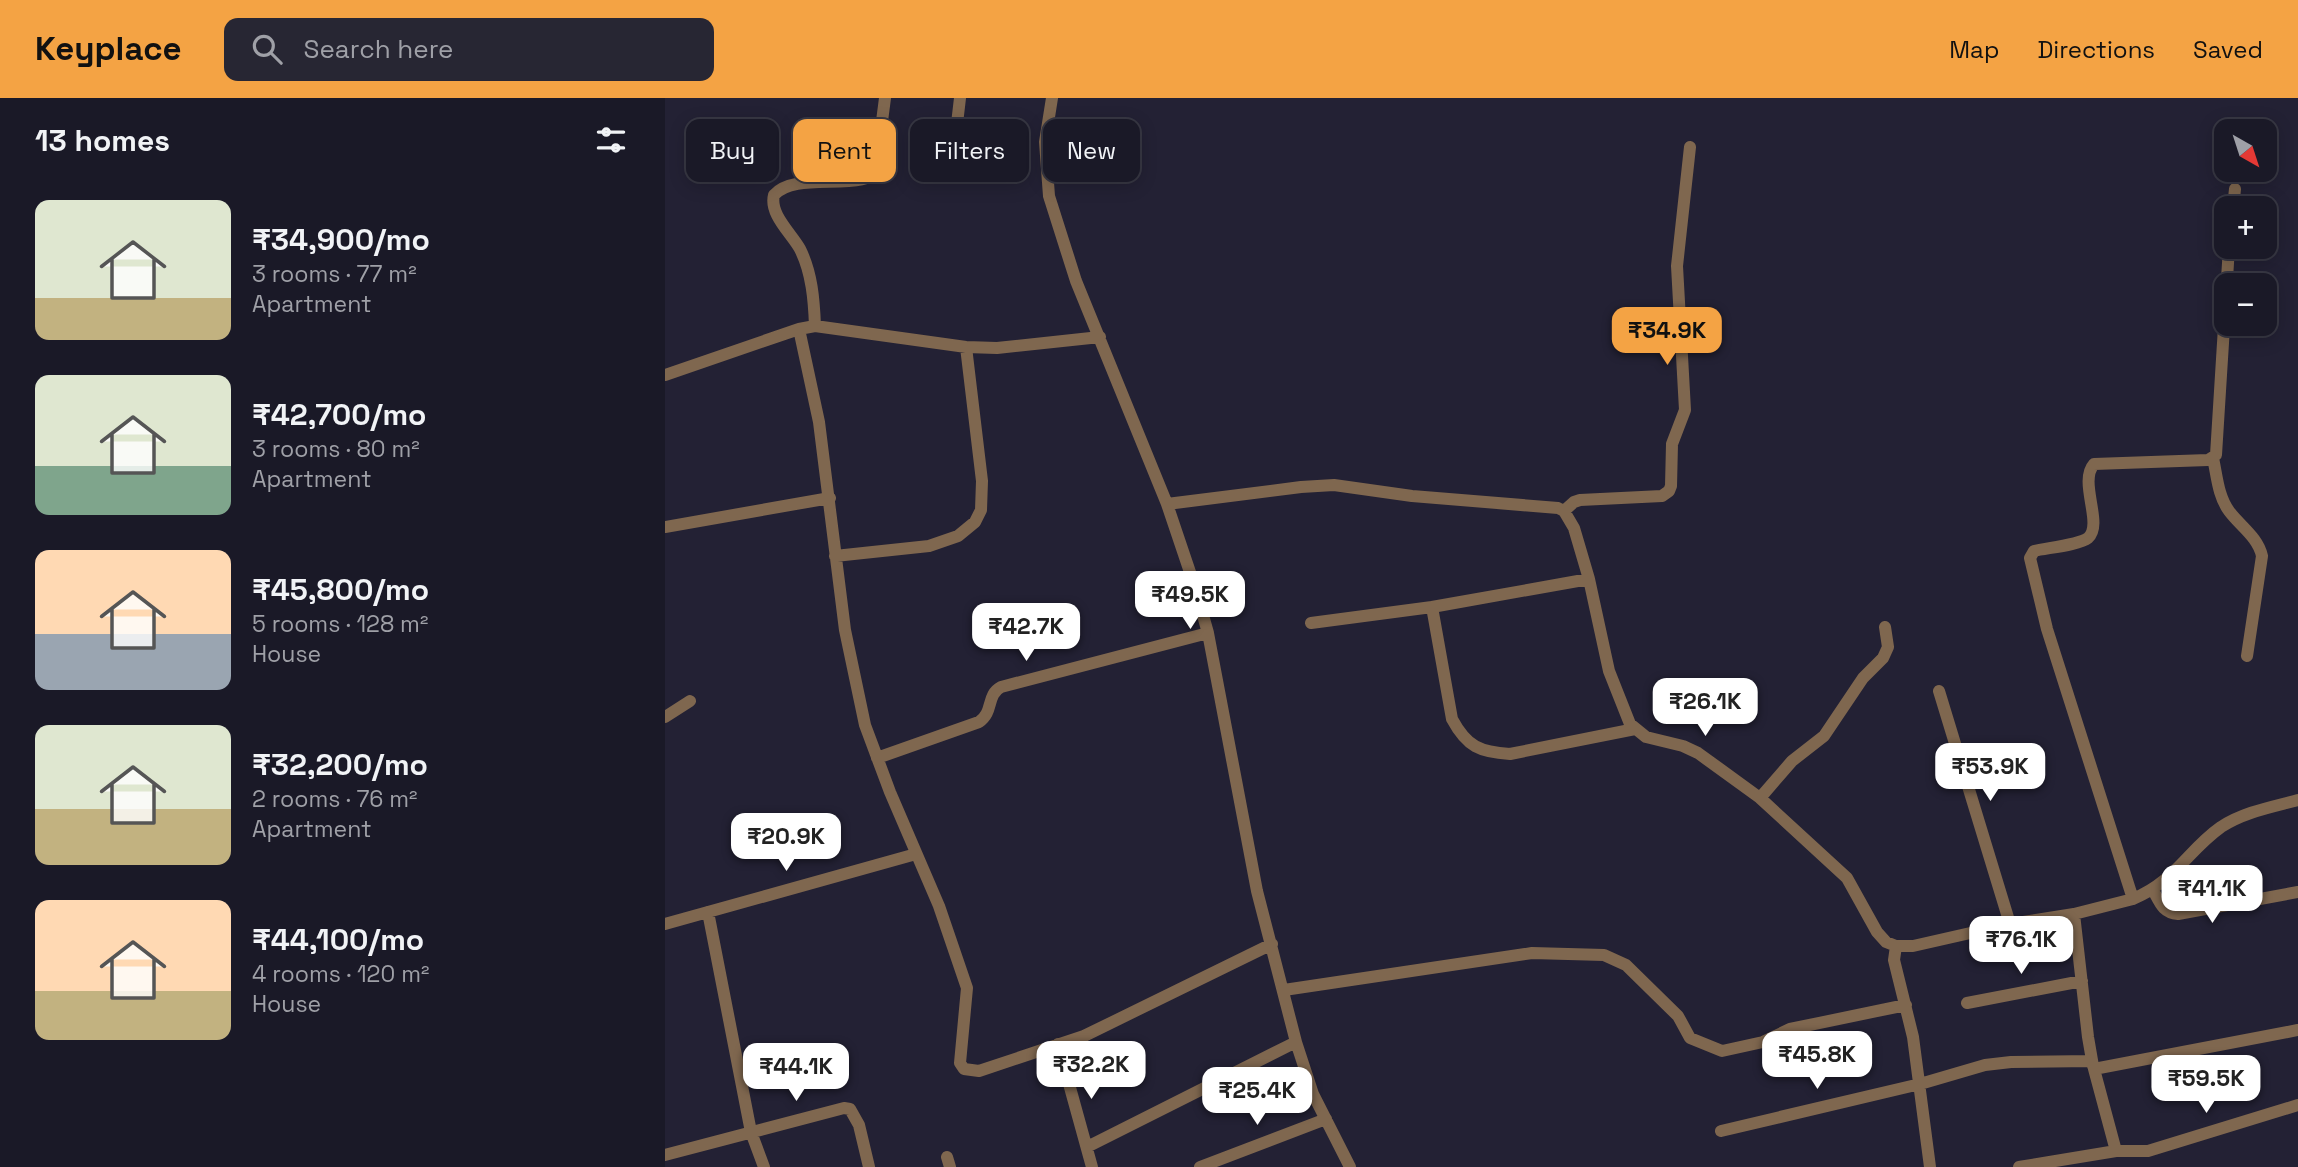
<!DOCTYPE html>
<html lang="en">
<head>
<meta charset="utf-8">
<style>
  body { margin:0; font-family:"Space Grotesk",sans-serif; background:#272633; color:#f1f3f6; height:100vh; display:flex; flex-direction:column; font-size:26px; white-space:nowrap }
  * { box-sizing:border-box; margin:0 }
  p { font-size:23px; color:#9fa0a7 }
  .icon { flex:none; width:38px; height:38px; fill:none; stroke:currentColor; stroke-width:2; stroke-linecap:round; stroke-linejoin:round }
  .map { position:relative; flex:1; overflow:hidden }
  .details { display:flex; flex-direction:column; background:#1a1927; width:665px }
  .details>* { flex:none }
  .top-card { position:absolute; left:21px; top:21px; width:665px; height:63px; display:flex; gap:14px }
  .needle { width:46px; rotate:141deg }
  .fabs { position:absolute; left:1549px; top:21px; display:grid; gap:14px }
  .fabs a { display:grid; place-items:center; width:63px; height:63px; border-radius:14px; background:#1a1927; box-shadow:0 4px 18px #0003,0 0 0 2px #383844; font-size:35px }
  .price { position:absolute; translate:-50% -60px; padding:0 16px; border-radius:14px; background:#fff; color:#222; font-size:23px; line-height:46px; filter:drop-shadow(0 2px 4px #0008) }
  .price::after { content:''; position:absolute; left:50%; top:42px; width:21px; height:16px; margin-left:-10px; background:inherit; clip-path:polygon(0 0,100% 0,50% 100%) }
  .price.active { background:#f4a344; color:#111 }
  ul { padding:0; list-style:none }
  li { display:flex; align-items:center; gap:21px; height:175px; padding:0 35px }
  li span { display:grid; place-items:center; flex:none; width:196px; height:140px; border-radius:14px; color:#555 }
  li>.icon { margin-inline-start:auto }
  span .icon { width:84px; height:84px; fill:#fffc; stroke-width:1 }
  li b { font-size:30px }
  h2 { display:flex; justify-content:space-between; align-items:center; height:84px; padding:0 35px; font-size:30px }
  .tag { padding:0 24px; border-radius:14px; background:#1a1927; box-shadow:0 4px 18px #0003,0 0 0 2px #383844; font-size:24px; line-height:63px }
  .tag.active { background:#f4a344; color:#111 }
  header { display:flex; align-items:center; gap:42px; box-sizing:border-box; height:98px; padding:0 35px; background:#f4a344; color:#111 }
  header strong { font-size:33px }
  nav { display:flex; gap:38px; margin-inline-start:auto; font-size:24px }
  .search { width:490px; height:63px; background:#272633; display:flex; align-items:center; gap:18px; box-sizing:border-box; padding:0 24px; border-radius:14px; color:#9fa0a7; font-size:26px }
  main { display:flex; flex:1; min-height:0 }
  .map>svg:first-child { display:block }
</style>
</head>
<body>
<header>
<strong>Keyplace</strong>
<div class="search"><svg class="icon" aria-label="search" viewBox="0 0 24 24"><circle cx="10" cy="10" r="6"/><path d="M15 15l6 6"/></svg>Search here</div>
<nav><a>Map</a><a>Directions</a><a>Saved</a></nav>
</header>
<main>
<section class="details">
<h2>13 homes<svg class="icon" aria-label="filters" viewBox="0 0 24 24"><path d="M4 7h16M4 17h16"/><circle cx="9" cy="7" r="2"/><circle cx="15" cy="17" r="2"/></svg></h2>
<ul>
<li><span style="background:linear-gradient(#dfe7d0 70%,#c2b280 0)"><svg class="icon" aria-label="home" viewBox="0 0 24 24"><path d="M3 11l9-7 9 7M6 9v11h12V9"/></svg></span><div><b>₹34,900/mo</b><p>3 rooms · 77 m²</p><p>Apartment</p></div></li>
<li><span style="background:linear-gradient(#dfe7d0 65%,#7fa58c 0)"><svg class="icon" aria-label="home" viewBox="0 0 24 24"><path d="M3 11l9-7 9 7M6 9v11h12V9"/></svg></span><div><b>₹42,700/mo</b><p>3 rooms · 80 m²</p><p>Apartment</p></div></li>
<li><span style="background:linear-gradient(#ffd9b3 60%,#9aa5b1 0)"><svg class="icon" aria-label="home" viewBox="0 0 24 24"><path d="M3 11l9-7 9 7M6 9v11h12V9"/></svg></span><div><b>₹45,800/mo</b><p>5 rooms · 128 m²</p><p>House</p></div></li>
<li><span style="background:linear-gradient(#dfe7d0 60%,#c2b280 0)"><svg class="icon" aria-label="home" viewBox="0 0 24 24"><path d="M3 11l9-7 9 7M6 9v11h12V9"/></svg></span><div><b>₹32,200/mo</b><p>2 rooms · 76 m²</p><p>Apartment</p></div></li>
<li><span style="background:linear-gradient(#ffd9b3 65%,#c2b280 0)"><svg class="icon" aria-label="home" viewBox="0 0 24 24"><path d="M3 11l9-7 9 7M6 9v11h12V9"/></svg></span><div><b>₹44,100/mo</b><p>4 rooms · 120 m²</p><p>House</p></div></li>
</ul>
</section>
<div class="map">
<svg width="1633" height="1069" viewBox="0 0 1633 1069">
  <rect width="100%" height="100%" fill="#232134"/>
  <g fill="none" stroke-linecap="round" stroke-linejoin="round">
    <path stroke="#7f674f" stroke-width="12" d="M387,0L380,44L384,98L411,183L502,406L530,489L543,535L592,793L631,944L648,996L685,1069
      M288,60L295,0
      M1568,110L1570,91
      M150,228C149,202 147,175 135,151C126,135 104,116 109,97C132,71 201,97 219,68L216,31L220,0
      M134,231L154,324L180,532L200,627L225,694L274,808L302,890L295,965L299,971L314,973L419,938L607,846
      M0,277L134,231L150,228L301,249L332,250L435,239
      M1548,360C1552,378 1553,398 1564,413C1575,428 1593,439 1597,458L1582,558
      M502,406L636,389L669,387L747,398L893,410L899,413L909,430L924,481L944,573L965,626L981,639L1018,648L1033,655L1095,700L1182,780L1212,834L1221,844L1231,848H1248L1345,826L1409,816L1468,801C1511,783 1522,753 1556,729C1579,714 1607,709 1633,702
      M899,413L909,404L915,402L997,398L1004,393L1006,388L1007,346L1020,312L1012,168L1025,49
      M0,429L165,400
      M170,458L264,448L293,438L310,424L316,412L317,383L301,249
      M767,509L787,621C802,649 815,654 845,656L970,631
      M646,525L767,509L924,481
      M1274,593L1345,826
      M0,619L25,603
      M212,660L314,624C329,614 321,597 336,589L543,535
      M1095,700L1127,663L1159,638L1198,580L1218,560L1223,549L1220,529
      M1488,792C1495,805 1498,815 1513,816L1633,794
      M1468,801L1382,531L1365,460L1369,453C1381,450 1414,447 1423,440C1439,426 1413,384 1429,366L1543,362L1551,357L1564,149
      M43,814L86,1034L99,1069
      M1409,816L1423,939L1428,968
      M0,826L251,756
      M1231,848L1229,862L1248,939L1265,1069
      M619,892L867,855L939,857L961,867L1013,918L1025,940L1057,953L1098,944L1125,931L1241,907
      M1302,905L1417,883
      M393,946L427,1069
      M1056,1033L1255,986L1320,967L1346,964L1427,963
      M422,1049L631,944
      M1451,1053H1483L1633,1007
      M0,1057L179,1010L185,1011L194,1027L204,1069
      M282,1059L285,1069
      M535,1069L661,1021
      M1354,1069L1451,1053L1429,971L1633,932"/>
  </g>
</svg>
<div class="fabs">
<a><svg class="needle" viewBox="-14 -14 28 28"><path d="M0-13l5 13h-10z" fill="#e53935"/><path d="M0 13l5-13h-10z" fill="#9fa0a7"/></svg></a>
<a>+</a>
<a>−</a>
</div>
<b class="price active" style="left:1002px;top:269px">₹34.9K</b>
<b class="price" style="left:525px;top:533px">₹49.5K</b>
<b class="price" style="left:361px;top:565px">₹42.7K</b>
<b class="price" style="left:1040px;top:640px">₹26.1K</b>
<b class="price" style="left:1325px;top:705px">₹53.9K</b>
<b class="price" style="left:121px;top:775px">₹20.9K</b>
<b class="price" style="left:1547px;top:827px">₹41.1K</b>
<b class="price" style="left:1356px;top:878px">₹76.1K</b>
<b class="price" style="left:1152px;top:993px">₹45.8K</b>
<b class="price" style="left:426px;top:1003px">₹32.2K</b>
<b class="price" style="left:131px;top:1005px">₹44.1K</b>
<b class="price" style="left:1541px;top:1017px">₹59.5K</b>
<b class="price" style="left:592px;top:1029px">₹25.4K</b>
<div class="top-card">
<a class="tag">Buy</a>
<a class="tag active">Rent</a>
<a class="tag">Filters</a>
<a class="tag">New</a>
</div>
</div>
</main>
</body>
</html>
